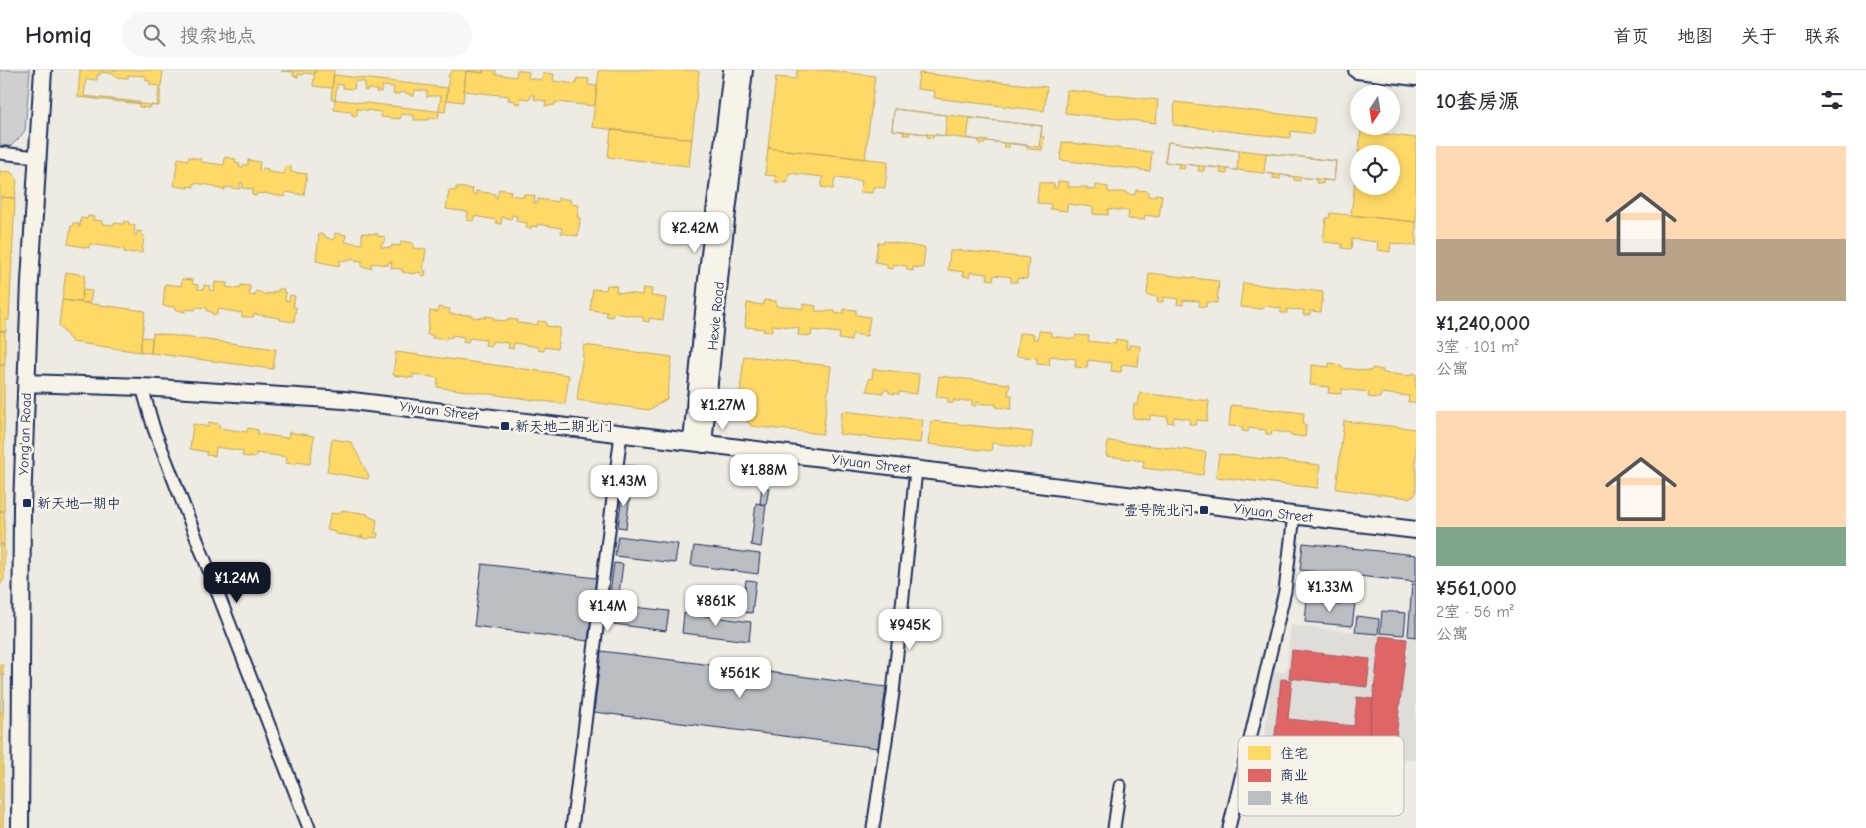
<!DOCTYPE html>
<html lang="zh">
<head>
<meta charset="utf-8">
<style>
  body { margin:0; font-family:"Comic Neue","LXGW WenKai TC",sans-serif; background:#f7f7f7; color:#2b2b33; height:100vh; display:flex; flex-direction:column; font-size:19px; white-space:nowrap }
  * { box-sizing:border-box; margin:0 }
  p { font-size:16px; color:#7c7c81 }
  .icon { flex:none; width:28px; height:28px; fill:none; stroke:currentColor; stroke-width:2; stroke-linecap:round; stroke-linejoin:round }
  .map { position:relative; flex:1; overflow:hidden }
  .side { display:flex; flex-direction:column; background:#fff; width:450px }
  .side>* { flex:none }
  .needle { width:32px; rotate:192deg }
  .tools { position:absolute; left:1350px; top:15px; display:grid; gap:10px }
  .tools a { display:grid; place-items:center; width:50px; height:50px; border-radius:50%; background:#fff; box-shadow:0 2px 12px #0003; font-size:25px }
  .price { position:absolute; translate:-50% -42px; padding:0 11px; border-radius:10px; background:#fff; color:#222; font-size:16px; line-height:32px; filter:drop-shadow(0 1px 2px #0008) }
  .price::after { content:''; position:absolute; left:50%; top:30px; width:15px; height:11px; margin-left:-8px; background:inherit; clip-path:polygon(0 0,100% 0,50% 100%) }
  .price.selected { background:#111827; color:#fff }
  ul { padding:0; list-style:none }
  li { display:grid; align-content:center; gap:10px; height:265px; padding:0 20px }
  li span { display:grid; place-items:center; height:155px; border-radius:0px; color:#555 }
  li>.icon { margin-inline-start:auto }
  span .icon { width:90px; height:90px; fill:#fffc; stroke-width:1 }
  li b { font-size:21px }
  h2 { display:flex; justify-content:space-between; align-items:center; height:60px; padding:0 20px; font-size:21px }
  header { display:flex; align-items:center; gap:30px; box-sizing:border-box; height:70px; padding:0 25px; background:#fff; border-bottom:1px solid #e1e1e2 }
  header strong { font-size:24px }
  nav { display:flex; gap:28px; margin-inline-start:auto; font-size:18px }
  .search { width:350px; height:45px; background:#f7f7f7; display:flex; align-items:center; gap:12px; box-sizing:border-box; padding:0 18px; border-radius:28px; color:#7c7c81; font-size:19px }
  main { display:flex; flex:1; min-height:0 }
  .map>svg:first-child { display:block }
</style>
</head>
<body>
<header>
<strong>Homiq</strong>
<div class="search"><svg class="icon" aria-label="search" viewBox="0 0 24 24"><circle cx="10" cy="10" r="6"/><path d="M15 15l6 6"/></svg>搜索地点</div>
<nav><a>首页</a><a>地图</a><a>关于</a><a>联系</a></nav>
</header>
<main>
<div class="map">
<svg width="1416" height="758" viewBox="0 0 1416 758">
  <rect width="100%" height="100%" fill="#eeebe2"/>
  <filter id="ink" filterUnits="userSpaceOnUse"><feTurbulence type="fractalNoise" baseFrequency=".02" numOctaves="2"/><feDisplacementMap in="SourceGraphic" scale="10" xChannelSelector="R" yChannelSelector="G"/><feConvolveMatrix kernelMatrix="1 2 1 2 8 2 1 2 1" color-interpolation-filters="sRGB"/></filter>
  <g filter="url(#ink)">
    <path fill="#deddd8" d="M1291,555L1416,569V690L1264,674L1272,601L1286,602Z"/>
    <path fill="#cfcfcf" stroke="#757f96" d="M0,0H30L25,60L20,67L11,76L0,75Z"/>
    <path fill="#ffd966" stroke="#bba664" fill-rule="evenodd" d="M80,0H163L159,36L78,27Z
      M315,0H334L332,18L313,16Z
      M315,0L314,4L304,3L303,5L298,4V7L293,6L294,2L281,1Z
      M454,0H483V3L466,1L463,32L446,30L449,4Z
      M483,0H496L495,4L516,7L517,0L529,2L528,8L542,10L543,3L554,4L553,11L576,14L577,8L589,9L588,15L597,16L595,36L555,32V35L545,36L546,31L534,29L535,25H531L530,29L520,28V34L515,33V31L508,30L509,26L464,21L466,1L483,3Z
      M599,0H694L699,2L692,69L592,57Z
      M797,0H824L875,6L865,89L768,78L776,7L796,9Z
      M100,2L115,4V7L128,8V5L146,6V10L150,11V15L159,16L157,36L149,35V38L139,37V32L84,26L86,9L97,10V5H100Z
      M919,3L1047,17L1044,41L934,28L935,21L917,19Z
      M334,5L448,18L445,42L331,29Z
      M355,11L365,12L364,20L367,21V19L377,20L376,22H381L382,16L394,17L393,24H399V22L410,24V26H414L415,20L427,21V28L428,26H441L438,49L430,48L429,50H414V45L401,44L400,49L381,47V42L357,39V46L352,45V42L334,40L337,14L343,15V18L354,19Z
      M1067,20L1158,30L1156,53L1065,43Z
      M1175,32L1315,48L1313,64L1291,61L1290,68L1173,55Z
      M894,39L947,45L945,66L933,64V68L927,67V64L909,62V65H903L904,61L892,60Z
      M894,39L1042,56L1039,77L892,60Z
      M970,48L1042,56L1041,66L1044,67L1042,80L1027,79L1028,75L1009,73V77H1004V73L986,71L985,74H979V70L967,68Z
      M611,60L692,69L689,96L608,87Z
      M1361,61L1416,68V152L1351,145ZM1359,84H1391V116H1359Z
      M1062,72L1152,82L1150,101L1060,90Z
      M1168,72L1239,81L1237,100L1227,99V104L1220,103L1221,98L1204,96V101H1198L1199,96L1185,94L1184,99L1178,98L1179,94L1165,92Z
      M1168,72L1336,91L1334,111L1165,92Z
      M768,78L888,91L885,118L873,117L872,123L860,122L862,111L835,108L833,119L821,117L823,107L789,103L787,113L775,112L776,106L765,105Z
      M1266,83L1336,91L1334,111L1323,110V114L1316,113L1317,109L1300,107V111L1294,110V107L1280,105V109L1273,108L1274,104L1264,103Z
      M189,87L201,89V92L224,95L225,87L236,89L235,93L240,94L239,97L242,98L243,95H248V90L260,92L259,100L263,101V98L268,99V102L284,104L285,96L291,97V102L307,104L304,125L286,122L285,127L264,123L263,124L257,123L256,126L252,125L253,119L242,118L243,113H240V119L225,117V120L215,118V116L194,113V117L188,116V118L174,116L178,88L188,90Z
      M0,101L11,102L17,110L15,128L0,127Z
      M1058,111L1069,112L1068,117H1087V119L1096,120V115L1108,117V122H1127V124L1135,125L1136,120L1148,121V126L1155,127V124L1162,125L1159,147L1145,145L1144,150L1128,149L1129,141L1108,139V145L1093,144V137L1067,134V141L1050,139L1051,134L1037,133L1039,112L1054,114V118H1057Z
      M456,117L473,119L472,124L476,125V121L495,124V127L497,128L499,119L511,121L510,125L524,127V124L535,126L534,133H538V129L558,132V128L571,130V134L579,135L577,147L580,148L578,166L561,163L562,158L537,154V157L531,156V159L526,158L527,153L516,151L517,146L512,145L511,149L502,147L501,154L496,153V150L474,146L473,151L467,150L468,142L446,139L449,120L456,121Z
      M0,127L15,128L9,250H6V262L0,261Z
      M1330,143L1416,152V176L1391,173L1390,182L1377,180L1378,172L1352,169L1351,179L1342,178V174L1323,172L1326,148H1329Z
      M88,146L94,147L93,150L102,151V154L114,155V153L124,154V151L129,152V155H135L134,165H137V161L142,162V165L144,166L142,183L124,182V179L89,174V178L68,174L71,156H73V153L79,154L78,157H80L81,148L87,149Z
      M335,163L346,165L345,172L362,174V163L378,164V166L385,167L384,173H382L381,177L391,178L392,175L400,176L401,171L413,173V178L426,179L423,200L426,201L425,206L421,205L422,203L416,202L415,204L402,202V199L391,198L392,192H389L388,195L372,193L371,198L362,197V191L353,190V188H350V191L340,190L339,196L316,191L319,164L325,165V167L334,170Z
      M884,171L925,178L923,198L913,197V201L907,200V196L893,194V199L887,198V194L875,192L878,172L884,173Z
      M958,180L1029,188L1027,209L1017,208V212H1011V207L994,205L993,210L987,209L988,204L970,202V207L963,206L964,202L948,200L950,181H958Z
      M66,202L85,205L81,232L62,230Z
      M1149,203L1219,211L1217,233L1206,232V237L1199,236L1200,231L1183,230V235L1177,234L1178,229L1163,227V232H1157L1158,227L1147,225Z
      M182,209L193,210L192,214L198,215V219H204V215L210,216L209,220L214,221L215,212L227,213L226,217L240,219L241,215L250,216L249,225L255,226L256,221L267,225V223L273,224V221L278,222V219H284L283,222L286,223L285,230L289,231L290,225L295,226L293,237H296L294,252L280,250V248L254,244L253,247H242V243L218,239L217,245L212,244V242L207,241V238L196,237L195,240L185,239V242L174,239V237L163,236L165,214L181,216Z
      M1243,213L1323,222L1321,242L1310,241V245H1303L1304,240L1287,239V243H1281V238L1263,236V239L1240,237Z
      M607,215L617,216L616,222L642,225L643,218L652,219L651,226L666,228L663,250L649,248V252L643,251V247L613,243L612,247L606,246L607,242L590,240L593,219L606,220Z
      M83,220L92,221L90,233L81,232Z
      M62,230L145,241L140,282L72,272L59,256Z
      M764,230L776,231V236L784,237L785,236L803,239V234L816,236L815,241H835V243L843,244L844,239L856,240V245L870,247L867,266L852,264L851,271L839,269L840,263L812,260L811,266L798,265L799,258L772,255V262L763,261L764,259L745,257L747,233L763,235Z
      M438,237L450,239L449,244L472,245V247L485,248V246L494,247V250L508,251V249L518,250L517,253L537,255L538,251L546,252V256L560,258L557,279L544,277V281L538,280V277L514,273L513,279L508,278L509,273L492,271L491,276L485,275L486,270L469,268L468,273L463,272L464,267L452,265V268L447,267L446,270L432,268L433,265H427L430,241L438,242Z
      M0,261L5,262V295H0Z
      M1039,261L1051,262V266L1075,269L1076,265L1089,266L1088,271L1115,274L1116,269L1127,271L1126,279H1129V275L1140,276L1138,296L1122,294L1121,302L1111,301L1112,293L1088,290L1087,298L1075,297L1076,289L1050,286L1049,295L1037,294V288L1016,286L1019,263L1034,264L1033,269H1038Z
      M153,263L276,279L273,299L151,283Z
      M142,267L152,268L151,283L140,282Z
      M584,275L672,287L667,329L649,340L577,330Z
      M396,282L569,305L565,334L437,317L438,308L413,304V308L393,305Z
      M744,286L831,296L823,364L751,356L738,340Z
      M1329,293L1341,295V298L1371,301L1372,298L1383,300V303L1411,306V303L1416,304V332H1408L1409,326L1381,323L1380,328L1368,327L1369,322L1341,319V324L1328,323L1329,317L1310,315L1312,295L1329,297Z
      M0,295H4V441H0Z
      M873,299L919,304L917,324L899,322V324L889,323V320H883V323L867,321L869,308L872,309Z
      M939,306L1010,314L1008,325H1012L1011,339L996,337V334H979V332H977L976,336L972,335V331H955L954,329L953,333H948V328L936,327Z
      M1140,323L1209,331L1207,351L1197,350L1196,355L1189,354L1190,349L1174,347L1173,353L1167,352L1168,347L1150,345V350L1133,348L1134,334L1138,335Z
      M1231,335L1304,343L1303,355H1306L1305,367L1290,365V363L1272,361L1271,364H1266V360L1248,358V362L1242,361L1243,357L1229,356Z
      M842,341L923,350L920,373L839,364Z
      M931,351L1033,362L1031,378L992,373L991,381L928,374Z
      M1344,351L1416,359V424L1409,428L1336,419Z
      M209,352L219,354V358L247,362L248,358L258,360V364L288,368L289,362L314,366L310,394L297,392L296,395L286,393L287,387L256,383V388L242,386L243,381L216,377L215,386L206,385L207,382L190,379L193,354L209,357Z
      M332,369L351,372L369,406L368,409L327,402Z
      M1108,371L1206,382L1203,405L1143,398L1144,391L1106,386Z
      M1219,384L1320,395L1318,418L1216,407Z
      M342,440L368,444V446L377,450L375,463H378L377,468L369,467L368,469L362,468L363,466L361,465V468L344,465V463H343L342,465L335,464L336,462L327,460L331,443L337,444L338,442L341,443Z
      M0,441H4V475H0Z
      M0,475H4V509L0,515Z
      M0,595H3V758H0Z
      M0,604H3V643H0Z"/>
    <path fill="#e06666" stroke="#a55664" d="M1380,566L1407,569L1394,686L1367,683Z
      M1292,580L1370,589L1367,617L1289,608Z
      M1281,609L1292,610L1288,649L1354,656L1357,627L1373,629L1367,683L1274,673Z"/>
    <path fill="#babdc2" stroke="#1b2f5e" d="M625,395L634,396L632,411L623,410Z
      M623,416L631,417L626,458L618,457Z
      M762,417L769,418L766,435L760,434Z
      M756,433L766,435L761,477L751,475Z
      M618,466L678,474L675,493L615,486Z
      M1303,473L1416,485V512L1300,500Z
      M694,476L760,484L758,504L691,495Z
      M614,493L623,494L619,524L610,523Z
      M482,494L596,508L588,571L474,556Z
      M746,510L756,511L752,543L742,542Z
      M1412,514H1416V567L1408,566Z
      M1307,529L1319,530V533L1341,535V532L1355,533L1352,556L1305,552Z
      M608,534L669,541L666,561L606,553Z
      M1382,541L1406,543L1404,565L1380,563Z
      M684,543L751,552L749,571L682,563Z
      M1357,546L1379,549L1378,564L1355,562Z
      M601,581L886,617L878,678L594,642Z"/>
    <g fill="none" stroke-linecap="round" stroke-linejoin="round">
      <g stroke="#1b2f5e" stroke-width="15">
        <path id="street" d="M0,83L37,87
          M142,317L154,359L309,758
          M572,758L621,364
          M873,758L893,623L916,400
          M1114,758L1120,716
          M1229,758L1285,521L1294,445"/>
      </g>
      <g stroke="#1b2f5e" stroke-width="20">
        <path id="secondary" d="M1357,0L1416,7
          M26,313L142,317L344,330L1416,460
          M692,372L707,210L732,0
          M703,374L720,200L744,0
          M20,758L22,437L30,211L43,0"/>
      </g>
      <use href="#street" stroke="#f7f3e8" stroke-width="11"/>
      <use href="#secondary" stroke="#f7f3e8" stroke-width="16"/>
    </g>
  </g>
  <g fill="#1b2f5e" stroke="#f7f3e8" stroke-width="2">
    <rect x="500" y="351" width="10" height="10" rx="2.5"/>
    <rect x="22" y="428" width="10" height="10" rx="2.5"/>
    <rect x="1199" y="435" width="10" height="10" rx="2.5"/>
  </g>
  <g text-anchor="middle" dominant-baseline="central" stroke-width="5" stroke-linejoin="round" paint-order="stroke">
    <g font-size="14" fill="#1b2f5e" stroke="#f7f3e8">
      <text transform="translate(716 246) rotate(-84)">Hexie Road</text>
      <text transform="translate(439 341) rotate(7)">Yiyuan Street</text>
      <text transform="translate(25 364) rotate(-88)">Yong'an Road</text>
      <text transform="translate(871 394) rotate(7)">Yiyuan Street</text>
      <text transform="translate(1273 443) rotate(7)">Yiyuan Street</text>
    </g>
    <g font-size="14" fill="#1b2f5e" stroke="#f7f3e8" text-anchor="start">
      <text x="515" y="356">新天地二期北门</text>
      <text x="37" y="433">新天地一期中</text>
      <text x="1194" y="440" text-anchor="end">壹号院北门</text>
    </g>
  </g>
  <rect x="1238" y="666" width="166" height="80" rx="8" fill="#f7f3e8" stroke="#b5b8bf" stroke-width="1"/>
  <rect x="1248" y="676" width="23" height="14" fill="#ffd966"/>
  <rect x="1248" y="699" width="23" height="13" fill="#e06666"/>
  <rect x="1248" y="721" width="23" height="14" fill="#babdc2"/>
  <g font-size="14" fill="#1b2f5e">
    <text x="1280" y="688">住宅</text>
    <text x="1280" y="710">商业</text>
    <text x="1280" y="733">其他</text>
  </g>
</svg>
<div class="tools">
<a><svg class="needle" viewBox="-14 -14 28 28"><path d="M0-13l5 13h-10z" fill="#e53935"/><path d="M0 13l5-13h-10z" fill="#7c7c81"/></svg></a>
<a><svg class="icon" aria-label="locate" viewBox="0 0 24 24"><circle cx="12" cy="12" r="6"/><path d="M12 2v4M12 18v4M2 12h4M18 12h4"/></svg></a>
</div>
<b class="price" style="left:695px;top:184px">¥2.42M</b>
<b class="price" style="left:723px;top:361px">¥1.27M</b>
<b class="price" style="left:764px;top:426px">¥1.88M</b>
<b class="price" style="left:624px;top:437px">¥1.43M</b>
<b class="price selected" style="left:237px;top:534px">¥1.24M</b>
<b class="price" style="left:1330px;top:543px">¥1.33M</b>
<b class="price" style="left:716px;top:557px">¥861K</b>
<b class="price" style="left:608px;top:562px">¥1.4M</b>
<b class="price" style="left:910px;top:581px">¥945K</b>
<b class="price" style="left:740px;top:629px">¥561K</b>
</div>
<section class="side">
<h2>10套房源<svg class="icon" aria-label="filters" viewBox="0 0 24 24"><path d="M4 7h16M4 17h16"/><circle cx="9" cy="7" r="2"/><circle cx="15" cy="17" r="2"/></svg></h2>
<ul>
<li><span style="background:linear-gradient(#ffd9b3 60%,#b9a48a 0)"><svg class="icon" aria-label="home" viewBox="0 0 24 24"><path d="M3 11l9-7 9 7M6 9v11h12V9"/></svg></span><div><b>¥1,240,000</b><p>3室 · 101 m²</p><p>公寓</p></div></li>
<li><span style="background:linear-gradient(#ffd9b3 75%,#7fa58c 0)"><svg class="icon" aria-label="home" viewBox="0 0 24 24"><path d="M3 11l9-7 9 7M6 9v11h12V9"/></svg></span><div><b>¥561,000</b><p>2室 · 56 m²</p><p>公寓</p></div></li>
</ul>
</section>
</main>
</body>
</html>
